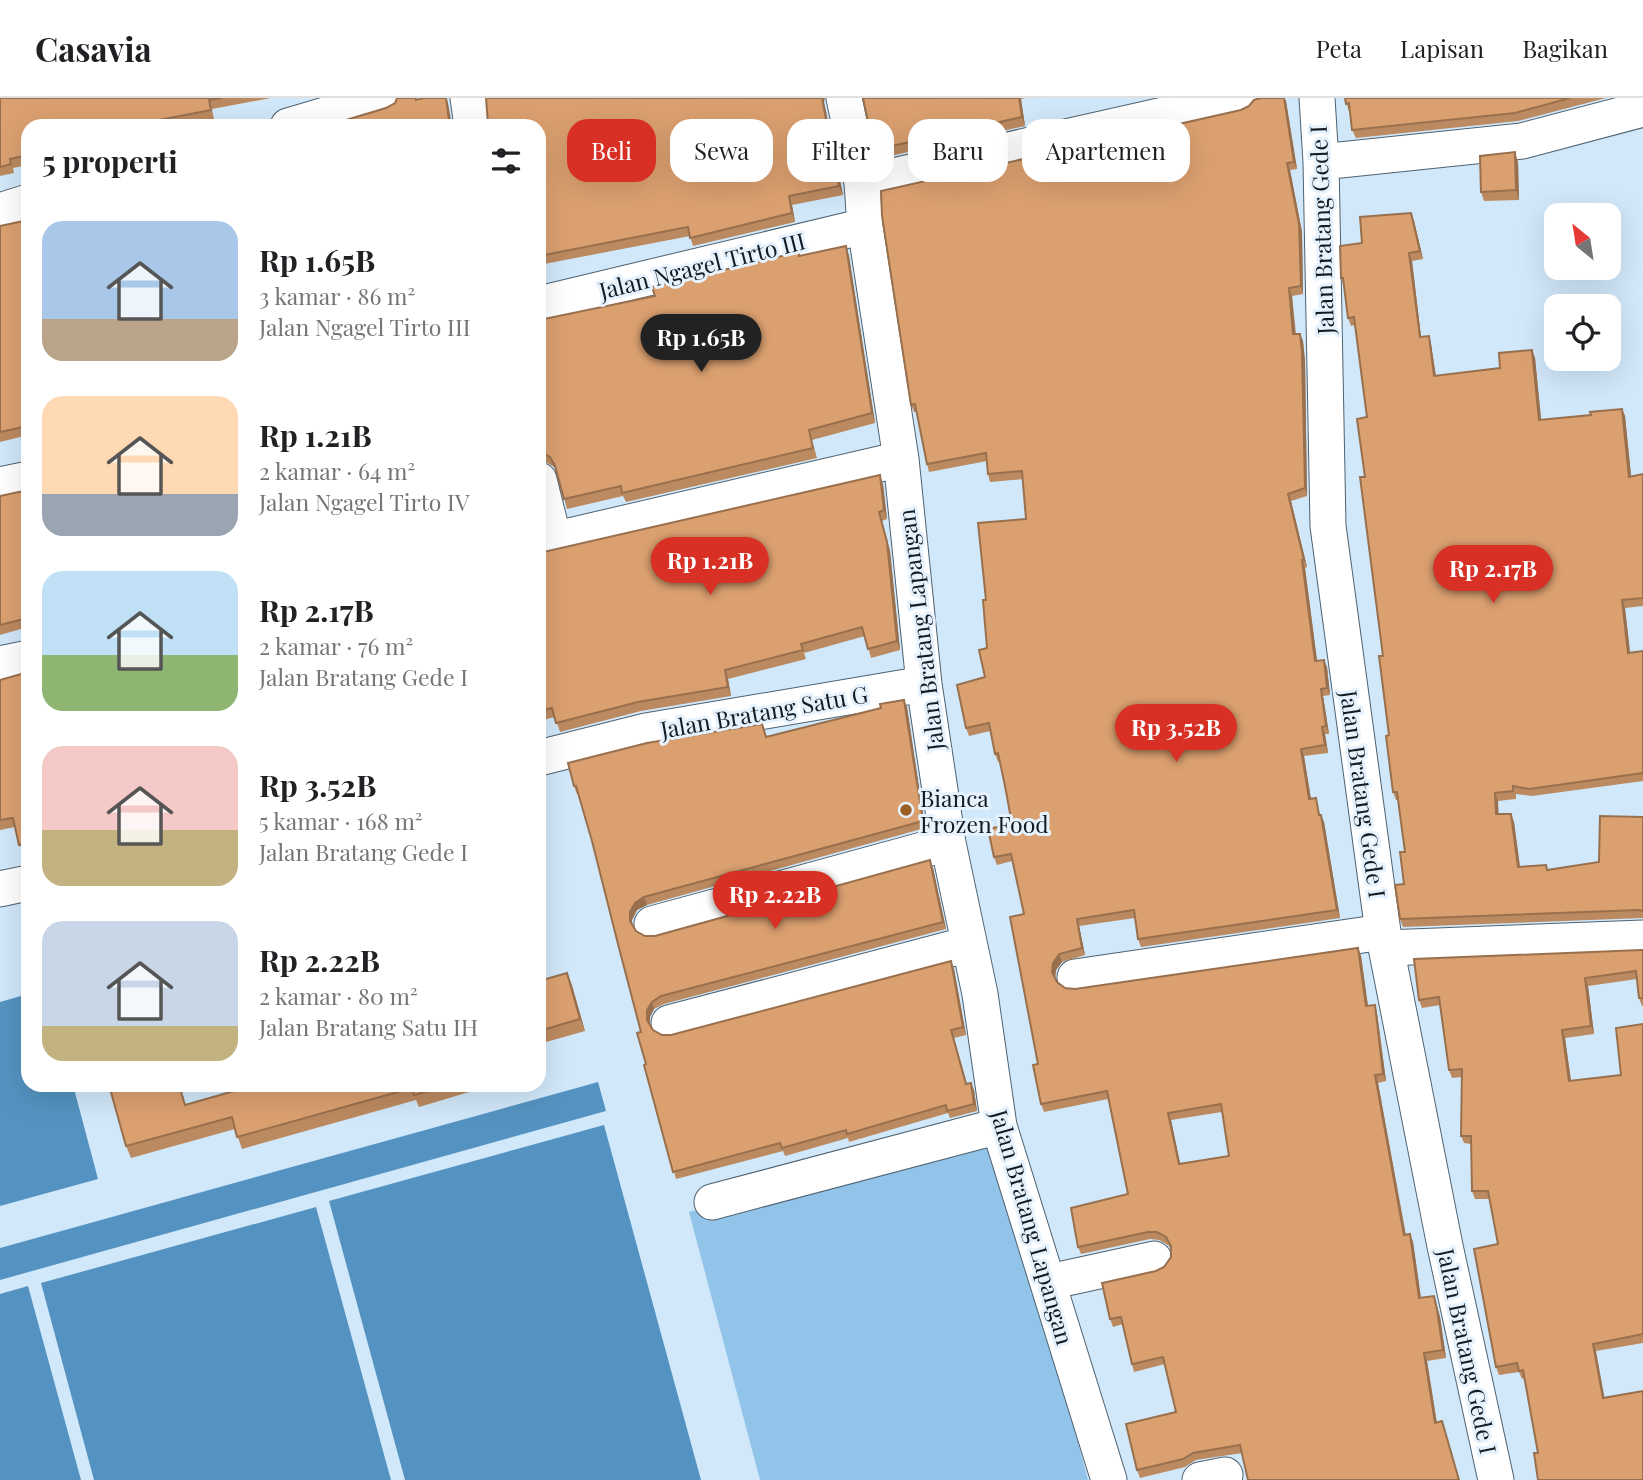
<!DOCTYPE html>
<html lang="id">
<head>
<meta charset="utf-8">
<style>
  body { margin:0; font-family:"Playfair Display",serif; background:#f6f6f6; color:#202124; height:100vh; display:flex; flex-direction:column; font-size:26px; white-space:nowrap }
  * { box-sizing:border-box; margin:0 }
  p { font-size:23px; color:#757577 }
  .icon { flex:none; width:38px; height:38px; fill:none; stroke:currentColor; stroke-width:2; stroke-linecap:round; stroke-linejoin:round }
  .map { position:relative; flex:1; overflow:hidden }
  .panel { position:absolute; left:21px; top:21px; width:525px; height:973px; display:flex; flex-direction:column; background:#fff; border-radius:21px; box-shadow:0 7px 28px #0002 }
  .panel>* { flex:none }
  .guide { position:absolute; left:567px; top:21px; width:665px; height:63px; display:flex; gap:14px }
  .needle { width:46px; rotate:330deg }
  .tools { position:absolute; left:1544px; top:105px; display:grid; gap:14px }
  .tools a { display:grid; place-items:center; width:77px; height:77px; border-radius:14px; background:#fff; box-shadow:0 7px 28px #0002; font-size:35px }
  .price { position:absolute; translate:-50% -60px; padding:0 16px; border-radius:24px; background:#d93025; color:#fff; font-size:23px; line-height:46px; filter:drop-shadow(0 2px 4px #0008) }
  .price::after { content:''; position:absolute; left:50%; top:42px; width:21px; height:16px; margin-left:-10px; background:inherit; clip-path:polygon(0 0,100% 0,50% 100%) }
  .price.on { background:#222; color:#fff }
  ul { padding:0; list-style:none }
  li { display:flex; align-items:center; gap:21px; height:175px; padding:0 21px }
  li span { display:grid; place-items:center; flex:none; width:196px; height:140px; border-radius:21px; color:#555 }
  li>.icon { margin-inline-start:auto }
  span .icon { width:84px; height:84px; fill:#fffc; stroke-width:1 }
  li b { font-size:30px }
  h2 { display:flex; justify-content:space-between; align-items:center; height:84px; padding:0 21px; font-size:30px }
  .chip { padding:0 24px; border-radius:21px; background:#fff; box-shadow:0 7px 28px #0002; font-size:24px; line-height:63px }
  .chip.on { background:#d93025; color:#fff }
  header { display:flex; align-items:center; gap:42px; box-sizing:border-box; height:98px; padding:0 35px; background:#fff; border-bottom:2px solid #e0e0e0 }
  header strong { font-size:33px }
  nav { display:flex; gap:38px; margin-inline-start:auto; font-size:24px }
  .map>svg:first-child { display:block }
</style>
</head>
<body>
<header>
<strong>Casavia</strong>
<nav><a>Peta</a><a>Lapisan</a><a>Bagikan</a></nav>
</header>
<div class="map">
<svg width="1643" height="1382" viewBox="0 0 1643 1382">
  <rect width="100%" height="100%" fill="#d1e8fa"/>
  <path fill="#92c3e8" d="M995,1031L1088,1382H760L689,1114Z"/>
  <path fill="#5493c1" d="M28,896V987H73L98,1081L0,1108V904Z
    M598,984L606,1013L0,1182V1150Z
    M604,1027L701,1382H405L329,1103Z
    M316,1109L391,1382H94L41,1185Z
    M28,1188L81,1382H0V1196Z"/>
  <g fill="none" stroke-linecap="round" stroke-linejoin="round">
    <g stroke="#4e6271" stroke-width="37">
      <path id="minor" d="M468,0L472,28
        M844,0L862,85L865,128L901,361L924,586L948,745L980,896L999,1028L1109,1382
        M1317,0L1321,64L1328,428L1383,834L1445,1148L1496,1382
        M288,28L383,0
        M1321,64L1522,43L1643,11
        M862,85L1239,0
        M0,113L28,104
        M539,206L865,128
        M539,382L554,442
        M0,387L28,381
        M539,445L901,361
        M0,566L28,560
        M539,660L646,633L924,586
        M0,791L28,785
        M652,826L948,745
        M1386,850L1643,840
        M1075,879L1383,834
        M669,925L969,846
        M712,1104L999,1028
        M1049,1184L1154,1161
        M1200,1382L1225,1377"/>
    </g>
    <use href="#minor" stroke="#fff" stroke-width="35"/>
  </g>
  <path fill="#bc8a60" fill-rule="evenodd" d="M0,0H271L212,11L214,21L177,28H28V67L13,70L14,75L0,78Z
    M863,0H1026L1021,1L1025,28L877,61L874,52Z
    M1345,0H1606L1518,23L1356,40L1352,32L1350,14H1349Z
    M1286,3L1297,71L1290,72L1302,134L1303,196L1292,198L1296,236H1300L1303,243L1305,263L1307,398L1291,403L1307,469L1305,470L1317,563L1327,569L1330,597L1323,598L1329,636H1325L1328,655L1304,658L1311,701L1316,700L1320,717L1324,724L1340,820L1141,849L1138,841L1135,820L1079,828L1085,857L1062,864L1056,872L1055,880L1057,884L1065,890L1075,891L1358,850L1361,858L1368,908L1375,907L1377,915L1386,983L1378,985L1406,1137L1410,1136L1413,1144L1421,1200L1434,1198L1440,1219L1446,1260L1427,1263L1437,1325L1445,1331L1242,1355L1196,1362L1185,1369L1140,1380L1137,1372L1176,1314L1165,1266L1134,1274L1132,1266L1123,1226L1113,1229L1110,1221L1156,1173L1164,1169L1171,1159V1151L1168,1147L1159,1142L1150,1141L1081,1156L1078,1149L1128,1096L1108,1001L1044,1014L1041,1006L1024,816L1012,763L997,767L994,759L1012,726L1000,663L998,664L995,656L990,633L969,638L966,630L985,579L987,550L986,502L1026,421L1023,381L990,384L988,376L987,363L929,374L927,366L917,314H914L911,307ZM1222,1014L1229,1058L1180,1066L1171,1022Z
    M824,4L843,97L792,107L795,124L693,148L690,138L539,167V28Z
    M1518,64L1519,102L1484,103L1481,94Z
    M28,122V337L0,344V133Z
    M1414,123L1423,161L1412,163L1421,239L1429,238L1431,246L1436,278L1500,270L1532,252L1535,260L1541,322L1591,317L1622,311L1625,318L1631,378L1643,376V508L1625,510L1630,555L1643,553V683L1532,698L1516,696V701L1498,703V716L1514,724L1520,769L1546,767L1548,772L1599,764L1643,719V820L1403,829L1400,821L1404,786L1405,754L1398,702H1396L1393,694L1383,558L1365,379L1367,319L1355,227L1351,228L1348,220L1344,188L1341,180L1362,145Z
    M846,148L849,158L875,325L812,342L817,360L626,404L623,398L567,411L557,373L554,369L544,363H539V221V222L655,198L800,158Z
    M883,386L887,421L882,423L890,453L900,552L871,560L865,538L804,555L806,561L728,581L731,598L641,613L560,634L555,619L539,623V455Z
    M28,392V529L0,537V398Z
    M28,574V755L23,756L15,729L0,732V582Z
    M907,609L925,730L647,807L637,812L632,822V828L636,833L645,838H655L933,770L946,831L664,906L654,911L650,919V927L653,932L662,937H671L951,863L954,871L966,937L954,940L967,986L974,992L977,1013L950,1020L948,1015L849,1044L848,1040L785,1058L783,1053L676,1081L646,966L641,934L592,743L578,696H577L574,688L767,639Z
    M1641,852H1643V908H1642L1639,900L1637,881L1588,888L1594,936L1565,940L1571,983L1621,977L1643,926V1245L1596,1253L1538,1355L1524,1280L1522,1281L1519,1274L1499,1277L1496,1269L1498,1146L1490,1101H1475L1472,1093L1471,1046L1464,1045L1461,1038L1462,979L1452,980L1449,972L1440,907L1422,910L1419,902Z
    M567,875L585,933L539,946V883Z
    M255,987H474L476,992L419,1009L416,1002L242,1051L235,1031L131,1060L126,1048L186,1007Z"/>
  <path fill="#99704e" d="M446,0L448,5L452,28L449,22Z
    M822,0H825L824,4L843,97L839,88Z
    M1019,0L1021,1L1025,28L1022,19Z
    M1284,0L1286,3L1297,71L1294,64Z
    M1515,54L1518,64L1519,102L1516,92Z
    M1287,65L1290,72L1302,134L1303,196L1301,188Z
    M789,98L792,107L795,124L792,115Z
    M1411,115L1414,123L1423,161L1420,153Z
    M846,148L849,158L875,325L872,315Z
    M1409,155L1412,163L1422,247L1420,239Z
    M1289,190L1292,198L1296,244L1293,236Z
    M1300,236L1303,243L1305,263L1307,398L1305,390Z
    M1429,238L1431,246L1437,286L1434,278Z
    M1532,252L1535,260L1542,330L1539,322Z
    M1622,311L1625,318L1632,387L1629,379Z
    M880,377L883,386L887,421L884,412Z
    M1288,396L1291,403L1307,469L1304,462Z
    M879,414L890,453L900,552L897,543Z
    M1302,462L1305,470L1318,570L1315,563Z
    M1622,502L1625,510L1631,563L1628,555Z
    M1324,562L1327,569L1330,597L1327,590Z
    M725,572L728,581L731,598L728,589Z
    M1321,591L1323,598L1329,636L1326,628Z
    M904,602L907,609L925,730L923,723Z
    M1322,629L1325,636L1328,655L1325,647Z
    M1301,651L1304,658L1312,708L1309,701Z
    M1495,695L1498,703L1499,724L1496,716Z
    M1511,716L1514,724L1521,777L1518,769Z
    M1321,717L1324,724L1340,820L1337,812Z
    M930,762L933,770L946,831L943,824Z
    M644,799L647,807L637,812L632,822L633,831L630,823V814L635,805Z
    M1077,821L1079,828L1085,857L1082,850Z
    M1358,850L1361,858L1369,916L1366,908Z
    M1059,856L1062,864L1056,872L1055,881L1052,874L1053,865Z
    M951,863L954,871L966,937L963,929Z
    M567,875L572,887L585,933L580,921Z
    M1585,880L1588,888L1594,936L1591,928Z
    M652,904L654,911L650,919L649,929L647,922V912Z
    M1375,907L1377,915L1386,983L1383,976Z
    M1562,932L1565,940L1572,991L1569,983Z
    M1375,977L1378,985L1407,1145L1404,1137Z
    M971,985L974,992L977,1013L974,1006Z
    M1168,1015L1171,1022L1182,1074L1179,1066Z
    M1410,1136L1413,1144L1422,1208L1419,1200Z
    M1434,1198L1440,1219L1446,1260L1443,1252Z
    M1593,1246L1596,1253L1606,1308L1603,1300Z
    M1424,1255L1427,1263L1438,1333L1435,1325Z"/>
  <path fill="#dba070" stroke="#99704e" stroke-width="2" fill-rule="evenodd" d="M0,0H222L209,2L211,12L138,26V28H28V57L10,61L11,66L0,69Z
    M397,0H416V2L424,0H446L449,22L451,28H347L346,22L386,10L395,5Z
    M486,0H822L839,88L789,98L792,115L690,140L688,129L539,158V28H486L488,26Z
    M863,0H1019L1022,19L874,52Z
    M1261,0H1284L1294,64L1287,65L1299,126L1301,188L1289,190L1293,236H1300L1302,255L1305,390L1288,396L1304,462H1302L1315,563L1324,562L1327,590L1321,591L1326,628L1322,629L1325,647L1301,651L1309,701L1316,700L1319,717H1321L1337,812L1138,841L1134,812L1077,821L1082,850L1059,856L1053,865L1052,874L1057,884L1065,890L1075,891L1358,850L1366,908L1375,907L1383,976L1375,977L1404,1137L1410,1136L1419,1200L1434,1198L1437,1212L1443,1252L1424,1255L1435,1325L1442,1323L1459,1382H1248L1240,1347L1193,1355L1183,1361L1137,1372L1126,1326L1176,1314L1163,1259L1132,1266L1121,1219L1110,1221L1102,1185L1156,1173L1164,1169L1171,1159V1148L1166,1139L1157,1134H1148L1078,1149L1071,1110L1128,1096L1107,993L1041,1006L1033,967L1038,966L1010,819L1024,816L1011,756L994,759L988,731L1012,726L1005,688L998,655L995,656L989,625L966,630L957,587L985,579L979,552L987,550L983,502H986L978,425L1026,421L1022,373L988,376L986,355L927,366L915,306L911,307L882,118L881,93L1241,12L1249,8L1254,2ZM1221,1006L1229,1058L1179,1066L1168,1015Z
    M1345,0H1570L1515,15L1352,32L1349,5L1346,6Z
    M1515,54L1516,92L1481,94L1480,58Z
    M1411,115L1420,153L1409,155L1420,239L1429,238L1434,278L1500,270L1499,255L1532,252L1539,322L1591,317L1590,314L1622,311L1629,379L1643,376V500L1622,502L1628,555L1643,553V675L1529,691L1513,688V693L1495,695L1496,716H1511L1518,769L1546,767L1547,772L1599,764L1600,718L1643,719V813L1639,812L1400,821L1395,787L1404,786L1400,754H1405L1397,694H1393L1386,638L1389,637L1379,558H1383L1360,379H1365L1357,321L1367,319L1354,219L1348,220L1343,180H1341L1340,148L1362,145L1360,119Z
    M28,122V328L0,334V128Z
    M846,148L872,315L809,332L813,350L622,395L621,388L564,401L555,368L550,359L539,353V222L655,198L652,189L799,154V158Z
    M880,377L884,412L879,414L887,444L897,543L868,551L862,529L801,546L803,552L725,572L728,589L638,604L556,625L552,610L539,613V455Z
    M28,392V520L0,527V398Z
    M28,574V745L19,747L13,720L0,722V582Z
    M904,602L923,723L644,799L635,805L630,814V823L636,833L645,838H655L930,762L943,824L661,898L652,904L647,912V922L653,932L662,937H671L951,863L963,929L951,932L966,986L971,985L974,1006L947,1013L946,1007L847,1036L846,1032L782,1050L780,1045L673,1074L644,967L646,966L637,935L641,934L618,846L592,743L576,688H574L568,665L647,645L762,626L766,639L881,610L880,606Z
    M1641,852H1643V900H1639L1636,873L1585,880L1591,928L1562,932L1569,983L1621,977L1616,930L1643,926V1236L1593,1246L1603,1300L1643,1293V1382H1538L1534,1355H1538L1523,1272L1519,1273L1517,1265L1496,1269L1474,1151L1498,1146L1488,1093H1472L1471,1038H1461L1462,971L1449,972L1439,899L1419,902L1414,861Z
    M567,875L580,921L539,933V883Z
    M109,987H179L185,1007L255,987H449L414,997L412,990L237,1039L232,1019L126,1048Z"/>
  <circle fill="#9d5e25" stroke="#e6f3ff" stroke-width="2.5" cx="906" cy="712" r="7"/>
  <g text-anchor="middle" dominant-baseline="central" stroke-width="6" stroke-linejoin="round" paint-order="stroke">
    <g font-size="23" fill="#131c22" stroke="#e6f3ff">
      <text transform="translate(1321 132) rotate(-92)">Jalan Bratang Gede I</text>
      <text transform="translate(702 167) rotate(-14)">Jalan Ngagel Tirto III</text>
      <text transform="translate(920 532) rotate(-97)">Jalan Bratang Lapangan</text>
      <text transform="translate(764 613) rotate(-10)">Jalan Bratang Satu G</text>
      <text transform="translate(1364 696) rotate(82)">Jalan Bratang Gede I</text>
      <text transform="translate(1033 1129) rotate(74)">Jalan Bratang Lapangan</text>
      <text transform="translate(1468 1253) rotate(78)">Jalan Bratang Gede I</text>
    </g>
    <g font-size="23" fill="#131c22" stroke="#e6f3ff" text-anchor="start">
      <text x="920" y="699">Bianca<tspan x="920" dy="26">Frozen Food</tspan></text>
    </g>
  </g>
</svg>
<div class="tools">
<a><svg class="needle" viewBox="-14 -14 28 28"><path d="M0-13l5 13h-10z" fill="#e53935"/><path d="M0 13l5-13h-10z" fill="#757577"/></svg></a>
<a><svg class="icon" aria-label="locate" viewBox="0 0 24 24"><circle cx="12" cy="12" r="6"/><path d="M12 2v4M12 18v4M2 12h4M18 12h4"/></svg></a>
</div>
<b class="price on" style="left:701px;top:276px">Rp 1.65B</b>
<b class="price" style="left:710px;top:499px">Rp 1.21B</b>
<b class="price" style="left:1493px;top:507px">Rp 2.17B</b>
<b class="price" style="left:1176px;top:666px">Rp 3.52B</b>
<b class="price" style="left:775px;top:833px">Rp 2.22B</b>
<div class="guide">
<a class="chip on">Beli</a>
<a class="chip">Sewa</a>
<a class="chip">Filter</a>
<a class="chip">Baru</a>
<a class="chip">Apartemen</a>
</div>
<section class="panel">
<h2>5 properti<svg class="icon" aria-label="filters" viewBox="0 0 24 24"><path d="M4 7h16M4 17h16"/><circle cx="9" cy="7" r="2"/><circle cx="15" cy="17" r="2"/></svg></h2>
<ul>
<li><span style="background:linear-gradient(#a9c7e8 70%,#b9a48a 0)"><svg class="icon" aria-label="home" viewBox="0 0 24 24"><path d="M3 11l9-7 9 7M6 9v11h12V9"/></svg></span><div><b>Rp 1.65B</b><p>3 kamar · 86 m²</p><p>Jalan Ngagel Tirto III</p></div></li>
<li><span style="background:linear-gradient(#ffd9b3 70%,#9aa5b1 0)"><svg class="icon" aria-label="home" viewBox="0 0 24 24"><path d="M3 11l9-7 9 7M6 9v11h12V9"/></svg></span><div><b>Rp 1.21B</b><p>2 kamar · 64 m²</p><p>Jalan Ngagel Tirto IV</p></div></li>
<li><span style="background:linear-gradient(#bfe0f5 60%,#8fb573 0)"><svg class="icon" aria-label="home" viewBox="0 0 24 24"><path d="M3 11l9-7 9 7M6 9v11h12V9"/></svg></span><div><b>Rp 2.17B</b><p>2 kamar · 76 m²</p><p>Jalan Bratang Gede I</p></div></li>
<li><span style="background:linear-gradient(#f6c9c9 60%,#c2b280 0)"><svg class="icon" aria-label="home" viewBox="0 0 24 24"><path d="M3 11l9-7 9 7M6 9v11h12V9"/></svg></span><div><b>Rp 3.52B</b><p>5 kamar · 168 m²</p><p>Jalan Bratang Gede I</p></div></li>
<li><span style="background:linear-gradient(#c9d6e8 75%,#c2b280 0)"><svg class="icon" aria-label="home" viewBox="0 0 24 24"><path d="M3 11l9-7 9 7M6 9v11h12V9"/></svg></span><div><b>Rp 2.22B</b><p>2 kamar · 80 m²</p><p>Jalan Bratang Satu IH</p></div></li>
</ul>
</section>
</div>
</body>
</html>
